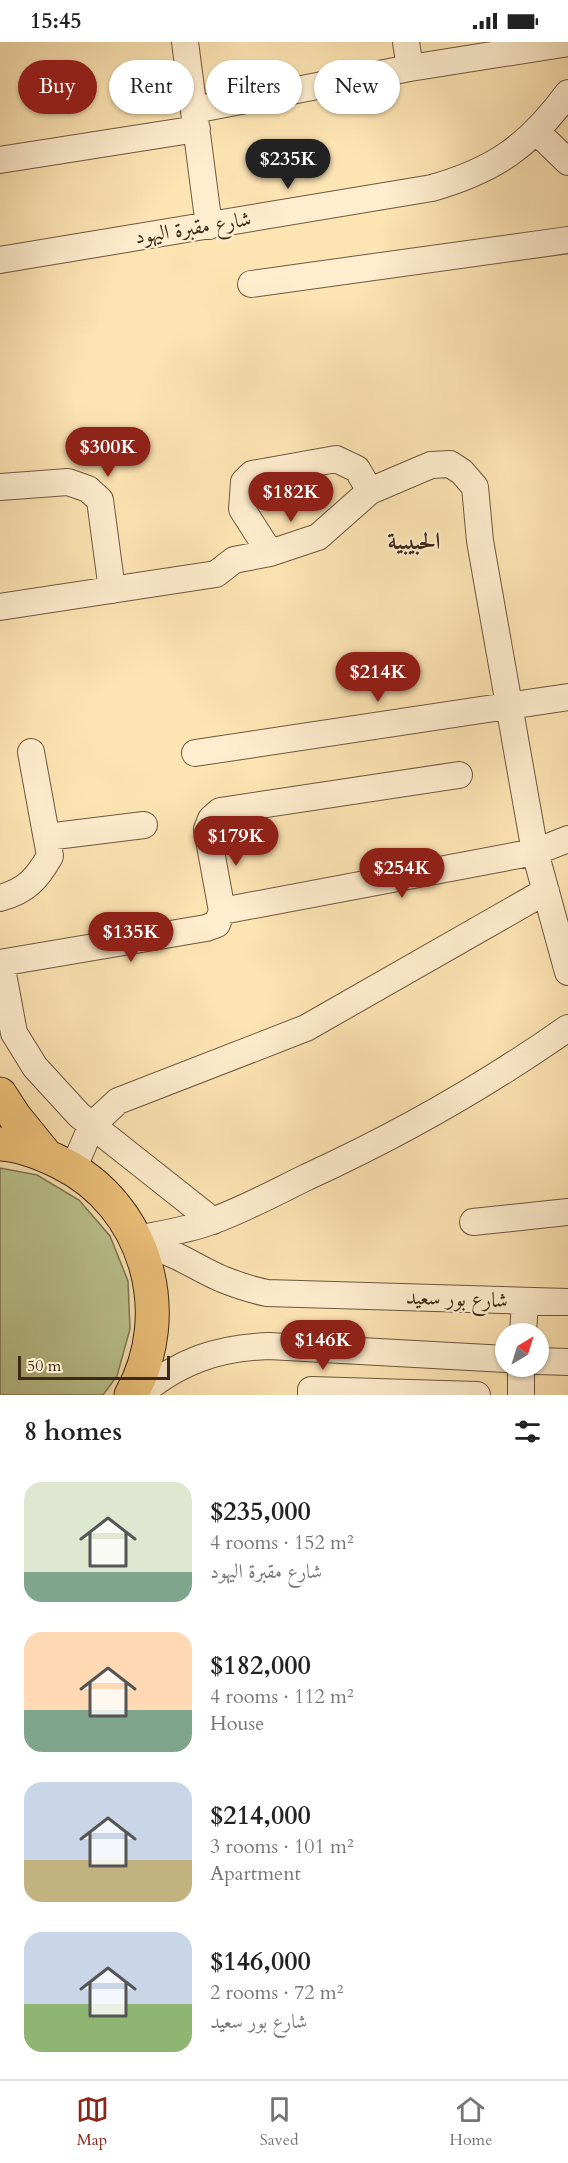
<!DOCTYPE html>
<html lang="en">
<head>
<meta charset="utf-8">
<style>
  body { margin:0; font-family:Cardo,Amiri,serif; background:#f2f2f2; color:#222; height:100vh; display:flex; flex-direction:column; font-size:22px; white-space:nowrap }
  * { box-sizing:border-box; margin:0 }
  p { font-size:20px; color:#767676 }
  .icon { flex:none; width:33px; height:33px; fill:none; stroke:currentColor; stroke-width:2; stroke-linecap:round; stroke-linejoin:round }
  .map { position:relative; height:1353px; overflow:hidden }
  .drawer { display:flex; flex-direction:column; background:#fff; flex:1 }
  .drawer>* { flex:none }
  .hud { position:absolute; left:18px; top:18px; width:532px; height:54px; display:flex; gap:12px }
  .needle { width:39px; rotate:38deg }
  .buttons { position:absolute; left:495px; top:1281px; display:grid; gap:12px }
  .buttons a { display:grid; place-items:center; width:54px; height:54px; border-radius:50%; background:#fff; box-shadow:0 2px 4px #0004; font-size:30px }
  .scale { position:absolute; left:18px; bottom:15px; width:152px; box-sizing:border-box; padding-left:6px; border:3px solid #3e2818; border-top:0; font-size:16px; line-height:21px; white-space:nowrap; color:#3e2818; -webkit-text-stroke:4px #feedce; paint-order:stroke }
  .price { position:absolute; translate:-50% -51px; padding:0 14px; border-radius:21px; background:#8f2418; color:#fff; font-size:20px; line-height:39px; filter:drop-shadow(0 2px 3px #0008) }
  .price::after { content:''; position:absolute; left:50%; top:36px; width:18px; height:14px; margin-left:-9px; background:inherit; clip-path:polygon(0 0,100% 0,50% 100%) }
  .price.on { background:#222; color:#fff }
  ul { padding:0; list-style:none }
  li { display:flex; align-items:center; gap:18px; height:150px; padding:0 24px }
  li span { display:grid; place-items:center; flex:none; width:168px; height:120px; border-radius:18px; color:#555 }
  li>.icon { margin-inline-start:auto }
  span .icon { width:72px; height:72px; fill:#fffc; stroke-width:1 }
  li b { font-size:26px }
  h2 { display:flex; justify-content:space-between; align-items:center; height:72px; padding:0 24px; font-size:26px }
  .tag { padding:0 21px; border-radius:27px; background:#fff; box-shadow:0 2px 4px #0004; font-size:21px; line-height:54px }
  .tag.on { background:#8f2418; color:#fff }
  .status { display:flex; justify-content:space-between; align-items:center; height:42px; padding:0 30px; background:#fff; direction:ltr }
  .status svg { height:16px; fill:currentColor }
  .menu { display:flex; justify-content:space-around; align-items:center; height:84px; border-top:2px solid #e0e0e0; background:#fff; font-size:16px; color:#767676 }
  .menu a { display:grid; justify-items:center; gap:3px }
  .menu .on { color:#8f2418 }
  .map>svg:first-child { display:block }
</style>
</head>
<body>
<div class="status"><b>15:45</b><svg viewBox="0 0 49 12"><path d="M0 12V9h3v3zM5 12V6h3v6zM10 12V3h3v9zM15 12V0h3v12zM26 1h20v11H26zM47 4h2v5h-2z"/></svg></div>
<div class="map">
<svg width="568" height="1353" viewBox="0 0 568 1353">
  <rect width="100%" height="100%" fill="#fde4b3"/>
  <filter id="stains"><feTurbulence type="fractalNoise" baseFrequency=".00333" numOctaves="4"/><feColorMatrix values="0 0 0 0 .2 0 0 0 0 .09 0 0 0 0 .02 0 0 0 .5 -.17"/></filter>
  <radialGradient id="worn" r=".72"><stop offset=".6" stop-color="#630" stop-opacity="0"/><stop offset="1" stop-color="#630" stop-opacity=".3"/></radialGradient>
  <path fill="#bcc58f" stroke="#7d7654" stroke-width="1.5" d="M0,1126L37,1133L79,1158L110,1194L128,1239L130,1287L117,1334L103,1353H0Z"/>
  <g fill="none" stroke-linecap="round" stroke-linejoin="round">
    <g stroke="#6e573f" stroke-width="28">
      <path id="minor" d="M185,0L209,184
        M406,0L410,26
        M194,68L410,26L568,1
        M537,90L568,120
        M0,118L197,87
        M0,218L432,146C495,128 529,104 568,51
        M251,242L568,198
        M0,445L68,440L88,447L100,458L112,548
        M270,511L242,467L244,440L252,432L336,417L357,427L370,449
        M0,565L216,532L234,518L270,511L318,495L370,449L431,423L450,422L462,430L475,445L480,499L535,810L568,930
        M195,711L568,655
        M47,795L144,783
        M0,856C26,849 37,837 50,814L31,710
        M222,869L535,810L568,797
        M0,921L206,886L217,882L222,869L207,787L211,777L220,769L459,733
        M1,921L14,991L35,1025L79,1073L213,1179
        M73,1127L92,1083L118,1059L306,986L546,849
        M473,1180L568,1170
        M137,1197C162,1192 188,1188 212,1179C245,1167 276,1150 307,1135C399,1093 485,1044 568,986
        M140,1203C174,1208 192,1224 222,1237C237,1243 252,1248 267,1251L568,1260
        M523,1292L525,1259
        M538,1319L568,1320
        M139,1353C179,1319 217,1306 269,1304L506,1317
        M311,1353V1348L477,1353
        M521,1353V1324"/>
    </g>
    <g stroke="#3e2818" stroke-width="35">
      <path id="major" d="M0,1052L15,1075L45,1112
        M0,1102C20,1103 43,1112 61,1121C146,1163 177,1271 131,1353"/>
    </g>
    <use href="#minor" stroke="#feedce" stroke-width="26"/>
    <use href="#major" stroke="#eec27a" stroke-width="33"/>
  </g>
  <g text-anchor="middle" dominant-baseline="central" stroke-width="4.5" stroke-linejoin="round" paint-order="stroke">
    <g font-size="21" fill="#3e2818" stroke="#feedce">
      <text transform="translate(193 186) rotate(-9)">شارع مقبرة اليهود</text>
      <text transform="translate(457 1257) rotate(2)">شارع بور سعيد</text>
    </g>
    <g font-size="24" font-weight="bold" fill="#3e2818" stroke="#feedce">
      <text x="414" y="499">الحبيبية</text>
    </g>
  </g>
  <rect width="100%" height="100%" filter="url(#stains)"/>
  <rect width="100%" height="100%" fill="url(#worn)"/>
</svg>
<div class="buttons">
<a><svg class="needle" viewBox="-14 -14 28 28"><path d="M0-13l5 13h-10z" fill="#e53935"/><path d="M0 13l5-13h-10z" fill="#767676"/></svg></a>
</div>
<div class="scale">50 m</div>
<b class="price on" style="left:288px;top:148px">$235K</b>
<b class="price" style="left:108px;top:436px">$300K</b>
<b class="price" style="left:291px;top:481px">$182K</b>
<b class="price" style="left:378px;top:661px">$214K</b>
<b class="price" style="left:236px;top:825px">$179K</b>
<b class="price" style="left:402px;top:857px">$254K</b>
<b class="price" style="left:131px;top:921px">$135K</b>
<b class="price" style="left:323px;top:1329px">$146K</b>
<div class="hud">
<a class="tag on">Buy</a>
<a class="tag">Rent</a>
<a class="tag">Filters</a>
<a class="tag">New</a>
</div>
</div>
<section class="drawer">
<h2>8 homes<svg class="icon" aria-label="filters" viewBox="0 0 24 24"><path d="M4 7h16M4 17h16"/><circle cx="9" cy="7" r="2"/><circle cx="15" cy="17" r="2"/></svg></h2>
<ul>
<li><span style="background:linear-gradient(#dfe7d0 75%,#7fa58c 0)"><svg class="icon" aria-label="home" viewBox="0 0 24 24"><path d="M3 11l9-7 9 7M6 9v11h12V9"/></svg></span><div><b>$235,000</b><p>4 rooms · 152 m²</p><p>شارع مقبرة اليهود</p></div></li>
<li><span style="background:linear-gradient(#ffd9b3 65%,#7fa58c 0)"><svg class="icon" aria-label="home" viewBox="0 0 24 24"><path d="M3 11l9-7 9 7M6 9v11h12V9"/></svg></span><div><b>$182,000</b><p>4 rooms · 112 m²</p><p>House</p></div></li>
<li><span style="background:linear-gradient(#c9d6e8 65%,#c2b280 0)"><svg class="icon" aria-label="home" viewBox="0 0 24 24"><path d="M3 11l9-7 9 7M6 9v11h12V9"/></svg></span><div><b>$214,000</b><p>3 rooms · 101 m²</p><p>Apartment</p></div></li>
<li><span style="background:linear-gradient(#c9d6e8 60%,#8fb573 0)"><svg class="icon" aria-label="home" viewBox="0 0 24 24"><path d="M3 11l9-7 9 7M6 9v11h12V9"/></svg></span><div><b>$146,000</b><p>2 rooms · 72 m²</p><p>شارع بور سعيد</p></div></li>
</ul>
</section>
<nav class="menu">
<a class="on"><svg class="icon" aria-label="map" viewBox="0 0 24 24"><path d="M3 6l6-2 6 2 6-2v14l-6 2-6-2-6 2zM9 4v14M15 6v14"/></svg>Map</a>
<a><svg class="icon" aria-label="saved" viewBox="0 0 24 24"><path d="M7 4h10v16l-5-4-5 4z"/></svg>Saved</a>
<a><svg class="icon" aria-label="home" viewBox="0 0 24 24"><path d="M3 11l9-7 9 7M6 9v11h12V9"/></svg>Home</a>
</nav>
</body>
</html>
